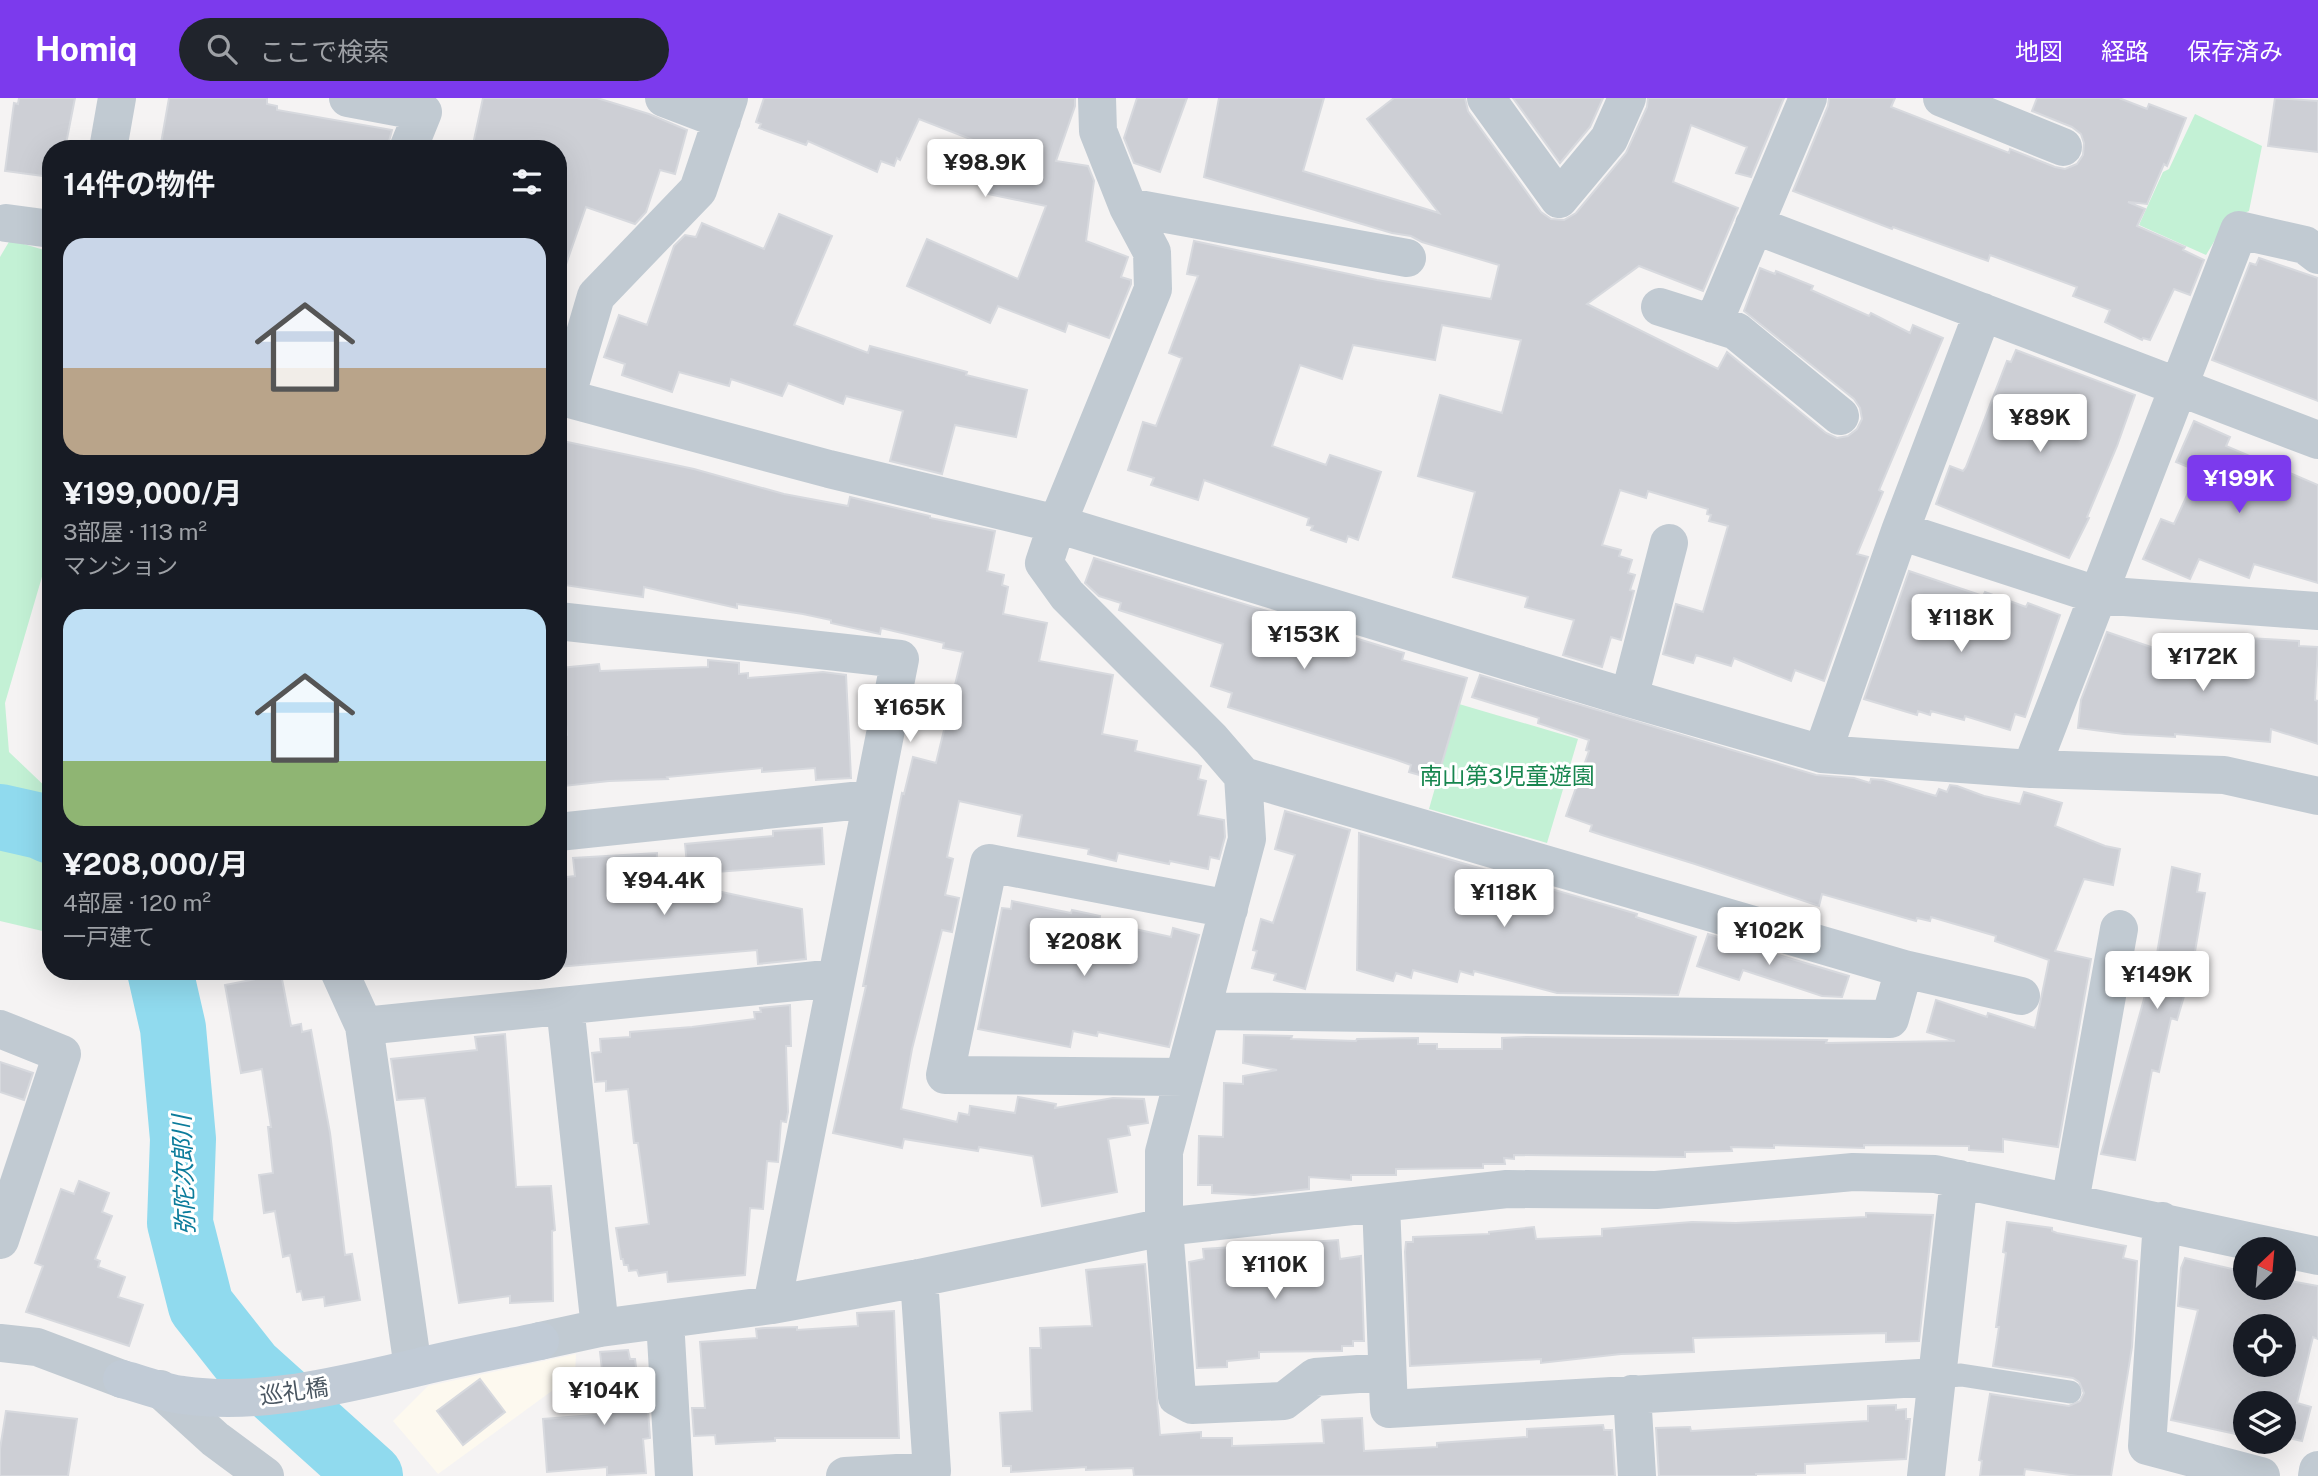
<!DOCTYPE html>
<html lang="ja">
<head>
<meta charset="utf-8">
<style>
  body { margin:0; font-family:"Public Sans","Noto Sans JP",sans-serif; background:#20242c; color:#f1f3f6; height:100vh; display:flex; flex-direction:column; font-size:26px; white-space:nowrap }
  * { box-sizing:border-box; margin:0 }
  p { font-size:23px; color:#9ea1a6 }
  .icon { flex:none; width:38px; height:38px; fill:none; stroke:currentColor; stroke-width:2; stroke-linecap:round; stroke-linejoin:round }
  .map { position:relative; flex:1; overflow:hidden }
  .details { position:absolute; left:42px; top:42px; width:525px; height:840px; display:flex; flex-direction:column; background:#171b24; border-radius:28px; box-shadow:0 7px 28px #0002 }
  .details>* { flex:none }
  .needle { width:46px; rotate:26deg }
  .fabs { position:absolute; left:2233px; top:1139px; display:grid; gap:14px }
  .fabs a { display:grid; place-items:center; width:63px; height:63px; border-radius:50%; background:#171b24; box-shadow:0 7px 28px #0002; font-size:35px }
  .price { position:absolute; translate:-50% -60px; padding:0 16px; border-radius:7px; background:#fff; color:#222; font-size:23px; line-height:46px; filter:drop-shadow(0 2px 4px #0008) }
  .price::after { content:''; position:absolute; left:50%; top:42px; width:21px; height:16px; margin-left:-10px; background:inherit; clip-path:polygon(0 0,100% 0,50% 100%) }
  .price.selected { background:#7c3aed; color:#fff }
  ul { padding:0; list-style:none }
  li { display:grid; align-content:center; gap:14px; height:371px; padding:0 21px }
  li span { display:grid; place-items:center; height:217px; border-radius:21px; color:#555 }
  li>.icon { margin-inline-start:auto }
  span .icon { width:126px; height:126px; fill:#fffc; stroke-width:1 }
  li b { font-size:30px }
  h2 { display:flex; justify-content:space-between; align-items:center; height:84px; padding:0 21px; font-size:30px }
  header { display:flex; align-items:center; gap:42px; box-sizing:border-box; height:98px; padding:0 35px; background:#7c3aed; color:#fff }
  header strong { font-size:33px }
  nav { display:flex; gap:38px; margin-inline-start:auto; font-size:24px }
  .search { width:490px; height:63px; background:#20242c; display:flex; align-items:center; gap:18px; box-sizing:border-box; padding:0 24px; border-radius:38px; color:#9ea1a6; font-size:26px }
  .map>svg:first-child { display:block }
</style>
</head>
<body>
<header>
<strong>Homiq</strong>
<div class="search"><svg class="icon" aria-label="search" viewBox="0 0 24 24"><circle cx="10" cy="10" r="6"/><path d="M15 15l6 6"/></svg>ここで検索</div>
<nav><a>地図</a><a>経路</a><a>保存済み</a></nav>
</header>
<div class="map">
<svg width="2318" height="1378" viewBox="0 0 2318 1378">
  <rect width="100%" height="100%" fill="#f5f3f3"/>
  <path fill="#fdf9ef" d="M576,1256L575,1276L438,1376L393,1323L428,1288Z"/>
  <path fill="#c3f1d5" d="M2195,16L2262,48L2249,113L2227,122L2206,157L2139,127L2163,74L2169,71Z
    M10,142L51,154V448L5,605L9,654L51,694V835L0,823V159Z
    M1459,606L1578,641L1547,745L1429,711Z"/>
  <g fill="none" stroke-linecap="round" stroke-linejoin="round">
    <path stroke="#90daee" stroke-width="66" d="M0,719L40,728L51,733
      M160,873L173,930L183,1041L180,1125L201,1208L250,1270L370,1378"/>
  </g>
  <path fill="#cdcfd5" stroke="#d7d9de" stroke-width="2" fill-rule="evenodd" d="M19,0H75L65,51H51V79L5,73L14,5L18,6Z
    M169,0H267V6L277,8V12L392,32L387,51H160Z
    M483,0H597L649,16L687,32L675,76L660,72L646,114L635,126L586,109L563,175H558V51H472Z
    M764,0H1075V8L1056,63L1088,68L1094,83L1086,143L1128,159L1121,179L1131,182V186L1109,240L1068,225L1065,234L998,208L990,225L907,188L927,141L1018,181L1046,108L988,96L996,51L919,21L900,62L897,60L894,68L881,63L877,74L808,43L806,47L759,30L761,26L756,24Z
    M1137,0H1187L1160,74L1134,65L1124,40Z
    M1219,0H1324L1303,73L1439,115L1367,21L1394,0H1465L1468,13L1541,114L1551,121L1564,122L1576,115L1626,55L1647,9L1648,0H1784L1751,79L1736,75L1747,49L1691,27L1673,84L1738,110L1703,193L1639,168L1587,206L1718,271L1727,254L1826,335L1837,340L1848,338L1857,331L1862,321L1860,310L1854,301L1744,213L1760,170L1775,176L1776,173L1813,188L1811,192L1869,218L1871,215L1910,235L1913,227L1943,240L1879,392L1883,394L1857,456L1868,459L1824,583L1795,572L1791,583L1734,560L1731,568L1696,557L1693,565L1663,556L1676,506L1703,514L1728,428L1709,423L1711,417L1707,416L1708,411L1648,393L1646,400L1620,392L1602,447L1621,452L1619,458L1632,462L1628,475L1635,477L1630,492L1634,493L1621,542L1611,539L1602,569L1563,557L1574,522L1525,509L1528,499L1453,479L1475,394L1418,378L1440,297L1502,315L1521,242L1442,227L1435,262L1353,247L1342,281L1300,267L1272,348L1326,367L1330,357L1381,374L1358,442L1348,438L1346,444L1311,432L1313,428L1307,427L1309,420L1204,382L1198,402L1151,387L1154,380L1128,372L1143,324L1156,328L1182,260L1169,255L1198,178L1187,176L1194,143L1377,182L1491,201L1499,167L1422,144L1411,138L1392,135L1204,79Z
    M1513,0H1603L1590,29L1560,65Z
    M1829,0H1895L1891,9L2009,55L2010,51L2055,69L2065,71L2077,66L2083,57L2084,45L2081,36L2072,29L2032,13L2037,0H2119L2147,11L2149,6L2186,20L2167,68L2164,66L2147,106L2128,104L2145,111L2137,128L2185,149L2183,152L2204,162L2190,197L2174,191L2150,242L2143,240L2142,242L2105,224L2110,212L2073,198L2077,189L1990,157L1988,163L1893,129L1892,131L1793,93L1828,8Z
    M2275,0L2318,3V54L2268,48Z
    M779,116L832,138L794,227L868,255L870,248L967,274L966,277L1027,292L1016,339L955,327L942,376L890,363L903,313L846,298L843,306L788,285L782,298L731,281L729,288L679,274L672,294L622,277L625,266L604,259L619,217L647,227L674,148L685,137L696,139L702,125L764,151Z
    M2259,160L2318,180V303L2212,262L2250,165L2256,167Z
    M2016,252L2135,297L2117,348L2087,419L2089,420L2069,460L1936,406L1950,368L1963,373L1966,369L2007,263L2011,264Z
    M2194,323L2230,339L2226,348L2318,387V485L2254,466L2249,480L2199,461L2190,481L2143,461L2161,421L2174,426L2198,373L2176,364Z
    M558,342L694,371L784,396L848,408L850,399L930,418V420L995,433L987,473L1004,477L1002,487L1008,489L1003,516L1047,525L1039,563L1113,577L1102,636L1137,643L1135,653L1201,668L1198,681L1206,683L1198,717L1224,722L1225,739L1219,761L1210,759L1208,771L1170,763L1169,766L1118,755L1116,763L1088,756L1089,751L1018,738L1022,717L959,703L947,759L953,761L945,797L959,800L952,834L942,832L912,951L901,1011L957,1024L959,1015L969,1017L970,1008L1015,1015L1018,999L1056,1006L1055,1010L1113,1000L1144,1001L1148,1025L1128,1028L1130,1037L1108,1041L1117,1094L1042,1108L1033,1058L979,1049L978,1053L904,1041L902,1050L833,1035L866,888H863L902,695L904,696L913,659L936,665L963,554L943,550L944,545L881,530L880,536L831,525V522L803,516L737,506V510L644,489L643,499L558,486Z
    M1094,460L1404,555L1402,562L1467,580L1437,682L1409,674L1411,667L1394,661L1228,609L1232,595L1211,588L1223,546L1119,512L1121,505L1099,498L1085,485Z
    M1909,473L1983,498L1985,494L2026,509L2028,505L2060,517L2025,619L2015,616L2010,632L1965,618L1964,622L1931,613L1930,617L1918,613L1917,617L1864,601Z
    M2107,534L2233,577L2248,540L2299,543V548L2318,549L2315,602L2318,603V646L2271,631L2270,644L2175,636V639L2124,636L2078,630L2081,602Z
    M708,562L739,565V576L748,575V580L823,574L846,577L851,680L816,682L815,670L762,674V670L667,679L668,681L609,683L564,688L560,638L567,637L561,570L599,566L600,573L708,569Z
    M1480,577L1816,677L1854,680L1870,685L1871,681L1883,682L1936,698L1939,691L1947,694L1950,687L1957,688L1984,698L2020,706L2024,694L2062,705L2055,728L2105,748L2120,751L2113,787L2084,781L2055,853L2091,861L2058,1049L2003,1041V1054L1969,1052V1048L1864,1047V1050L1774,1047V1050L1731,1049L1732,1053L1685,1054V1059L1514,1057V1061L1504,1060L1505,1066H1483V1070L1396,1071V1077H1351V1082L1309,1079V1091L1254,1097L1212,1095V1087H1198L1199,1038L1223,1039L1224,985L1243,986V978L1277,972L1243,965L1244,937L1292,938L1291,941L1356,943L1357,941L1418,940V946H1437V951H1502V940L1526,939L1827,942L1826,945L1955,943L1927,934L1936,902L1987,919L1988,915L2035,930L2049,862L1995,843L1996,838L1931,819L1930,823L1917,820L1916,823L1822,796L1819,808L1695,766L1605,738L1590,733L1592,727L1566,718L1589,653L1586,652L1589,642L1538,625L1539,620L1472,599Z
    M1285,713L1350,732L1305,891L1274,882L1276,876L1252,870L1257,853L1253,852L1261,821L1273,825L1295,757L1275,751Z
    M822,730L824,766L688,776L685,746L773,738V733Z
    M1359,735L1637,816L1636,819L1696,839L1678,897L1557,895L1474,873L1473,877L1460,873L1457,884L1413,872L1411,880L1396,875L1393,883L1357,872Z
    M657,755L656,780L802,811L806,861L758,866L757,852L558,869V780L575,778L573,760Z
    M2172,769L2200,776L2197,794L2205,795L2192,871L2177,922L2171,920L2159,974L2152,972L2135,1062L2101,1056L2152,872L2154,873Z
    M1012,803L1071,815L1072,812L1100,818L1099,823L1171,839L1173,830L1199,837L1169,949L1098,934L1097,938L1073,933L1070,949L978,931L1002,810L1011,811Z
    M1708,836L1849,878L1842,899L1822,898L1743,872L1739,882L1697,868Z
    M281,876L291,928L301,926L302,934L311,932L330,1035L345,1157L352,1156L360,1202L325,1208L324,1199L303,1202L301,1193L297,1194L290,1157L283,1159L275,1113L264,1115L259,1077L273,1075L268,1029H271L262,971L241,975L225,887Z
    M790,907L791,948H786L788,1014L786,1024L781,1023L778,1064L767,1063L763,1111L750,1110L745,1177L668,1184L667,1174L639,1178L637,1172L629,1173L628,1167H624L623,1161H621L616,1130L649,1126L638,1045H634L628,991L606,993V983L595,984L592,955L601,954L600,941L630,939V934L692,929L755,921L754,914H761L760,910Z
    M505,936L516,1089L551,1088L555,1132L552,1133L553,1203L510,1205V1198L459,1205L425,1000L397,1002L391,961L477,952L475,939Z
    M0,964L33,975L24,1002L0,994Z
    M79,1083L109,1095L102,1114L112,1118L95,1161L100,1163L98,1169L125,1179L118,1199L143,1207L129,1248L26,1214L43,1168L35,1165L61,1091L74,1096Z
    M1866,1115L1933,1117L1919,1243L1886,1244V1235L1693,1240L1694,1254L1621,1256L1541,1265V1261L1410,1268L1405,1154L1406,1144H1413V1139L1489,1136V1134L1534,1129L1536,1141L1602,1138V1131L1692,1124L1736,1125L1866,1119Z
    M2007,1124L2052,1130V1133L2057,1135L2126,1148L2123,1160L2137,1163L2132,1249L2111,1378H2078L2025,1371L2024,1378H1980L1982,1363L1979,1362L1990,1296L2069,1308L2080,1303L2084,1295L2079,1284L2073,1280L1993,1268L1999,1229H1996L2006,1155L2003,1154Z
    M1338,1142L1340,1161L1361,1158L1364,1243H1353V1248H1342V1253L1259,1254V1260L1227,1263V1269L1197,1270L1189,1164L1204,1161L1203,1151Z
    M2185,1160L2245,1174V1190H2284V1182L2318,1188V1241L2313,1239L2297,1305L2311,1309L2302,1343L2284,1339V1306H2245V1338L2171,1322L2198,1212L2178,1208L2181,1170ZM2245,1228H2284V1267H2245Z
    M1145,1166L1160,1337L1201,1334V1340H1232V1348L1324,1345L1322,1322L1362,1320L1364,1353L1437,1349V1345L1527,1339V1331L1603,1327L1604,1332H1612L1615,1378H1134L1133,1370L1086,1372V1369L1011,1374V1368H1003L1000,1315L1032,1313L1030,1250H1041L1040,1230L1092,1228L1086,1172Z
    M894,1213L899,1340H775V1343L716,1346L715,1337L694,1338L692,1310H705L700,1244L757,1240L756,1231L765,1230L797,1229V1232L858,1228L857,1215Z
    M628,1252L630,1261H635L641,1312H648L650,1340L643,1341L646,1375L607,1377V1369L547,1374L543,1321L607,1316L600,1254Z
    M480,1281L505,1314L463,1347L437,1313Z
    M1896,1307V1312L1906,1311V1321H1910L1906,1361L1805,1366V1375L1756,1376V1378H1659L1656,1330L1690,1329L1691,1333L1868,1323V1308Z
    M6,1313L77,1321L68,1378H0V1351Z"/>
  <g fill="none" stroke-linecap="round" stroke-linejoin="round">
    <path stroke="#7ad0a6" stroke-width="4.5" stroke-dasharray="5 3.5" stroke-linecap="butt" d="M48,193L51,187"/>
    <path stroke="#c1cad2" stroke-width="23" d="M1937,1279L1961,1277L2070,1294"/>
    <path stroke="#c1cad2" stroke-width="38" d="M348,0L423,14L408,51
      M664,0L722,22
      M1097,0L1098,33L1128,109L1152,154L1153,191L1057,426L1044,465L1067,497L1211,641L1243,678L1247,741L1164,1054V1129L1177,1299L1192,1307L1284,1303L1315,1279L1387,1274
      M1486,0L1559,101L1609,41L1627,0
      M1942,0L2063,49
      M108,51L117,0
      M1128,109L1407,160
      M6,125L51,131
      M1754,127L2318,342
      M1660,209L1736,233L1840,318
      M1713,226L1808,0
      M558,298L829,371L1057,426L1629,600L1822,656L2031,671L2224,677L2318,698
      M566,300L596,198L698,92L729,0
      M1900,433L2097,497L2318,513
      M558,523L900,561L772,1207
      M1629,600L1669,445
      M1822,656L1900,433L1983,214
      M2031,671L2239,132L2305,147L2318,157
      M1243,678L1904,871L2021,898
      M558,734L871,701
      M339,873L364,928L413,1270
      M565,908L600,1230
      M1202,913L1890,921L1904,871
      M364,928L836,880
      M0,931L62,956L0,1142
      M1184,979L945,977L989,765L1229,811
      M2070,1104L2119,831
      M1381,1105L1389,1311L1937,1279
      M2162,1123L2147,1348L2261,1378
      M665,1222L674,1378
      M540,1243L600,1230L772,1207L919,1180L1164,1129L1507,1091L1656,1092L1853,1074L1935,1076L2318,1158
      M0,1245L37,1249L122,1281
      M160,1291L215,1341L265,1378
      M1632,1296L1637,1378
      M845,1378L932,1373L919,1180
      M1926,1378L1959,1081
      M2317,1378L2318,1372"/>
    <path stroke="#c1cbd6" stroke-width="38" d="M122,1281C142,1286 163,1295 183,1297C261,1308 339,1287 415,1270C456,1260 498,1252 540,1243"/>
  </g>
  <g text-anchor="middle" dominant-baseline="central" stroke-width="6" stroke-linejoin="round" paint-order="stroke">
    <g font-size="23" fill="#17864f" stroke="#fff">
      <text x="1507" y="677">南山第3児童遊園</text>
    </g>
    <g font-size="23" fill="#4a5661" stroke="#fff">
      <text transform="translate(294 1293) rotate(-8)">巡礼橋</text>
    </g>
    <g font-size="24" font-style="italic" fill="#0c7c9b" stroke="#fff">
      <text transform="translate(183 1077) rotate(-92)">弥陀次郎川</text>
    </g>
  </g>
</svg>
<div class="fabs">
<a><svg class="needle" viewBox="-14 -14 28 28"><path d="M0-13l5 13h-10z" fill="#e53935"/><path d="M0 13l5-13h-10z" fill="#9ea1a6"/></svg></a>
<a><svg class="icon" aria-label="locate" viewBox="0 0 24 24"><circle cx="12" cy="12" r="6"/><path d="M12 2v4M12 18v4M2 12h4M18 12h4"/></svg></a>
<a><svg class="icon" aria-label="layers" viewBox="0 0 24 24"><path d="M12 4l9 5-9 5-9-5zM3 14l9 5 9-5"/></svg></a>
</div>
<b class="price" style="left:985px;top:101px">¥98.9K</b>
<b class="price" style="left:2040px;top:356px">¥89K</b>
<b class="price selected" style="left:2239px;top:417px">¥199K</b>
<b class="price" style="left:1961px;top:556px">¥118K</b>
<b class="price" style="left:1304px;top:573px">¥153K</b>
<b class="price" style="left:2203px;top:595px">¥172K</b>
<b class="price" style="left:910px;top:646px">¥165K</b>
<b class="price" style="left:664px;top:819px">¥94.4K</b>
<b class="price" style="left:1504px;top:831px">¥118K</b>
<b class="price" style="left:1769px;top:869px">¥102K</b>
<b class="price" style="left:1084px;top:880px">¥208K</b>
<b class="price" style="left:2157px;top:913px">¥149K</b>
<b class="price" style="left:1275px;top:1203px">¥110K</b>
<b class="price" style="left:604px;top:1329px">¥104K</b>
<section class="details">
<h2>14件の物件<svg class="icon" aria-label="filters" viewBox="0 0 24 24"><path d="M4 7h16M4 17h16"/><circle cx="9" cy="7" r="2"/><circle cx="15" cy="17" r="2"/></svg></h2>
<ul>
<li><span style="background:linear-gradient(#c9d6e8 60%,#b9a48a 0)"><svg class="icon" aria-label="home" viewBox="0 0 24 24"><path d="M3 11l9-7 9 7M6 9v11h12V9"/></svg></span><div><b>¥199,000/月</b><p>3部屋 · 113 m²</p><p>マンション</p></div></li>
<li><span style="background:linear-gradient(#bfe0f5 70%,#8fb573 0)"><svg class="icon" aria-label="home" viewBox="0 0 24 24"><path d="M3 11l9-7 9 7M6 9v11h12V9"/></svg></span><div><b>¥208,000/月</b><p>4部屋 · 120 m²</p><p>一戸建て</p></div></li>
</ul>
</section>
</div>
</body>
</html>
